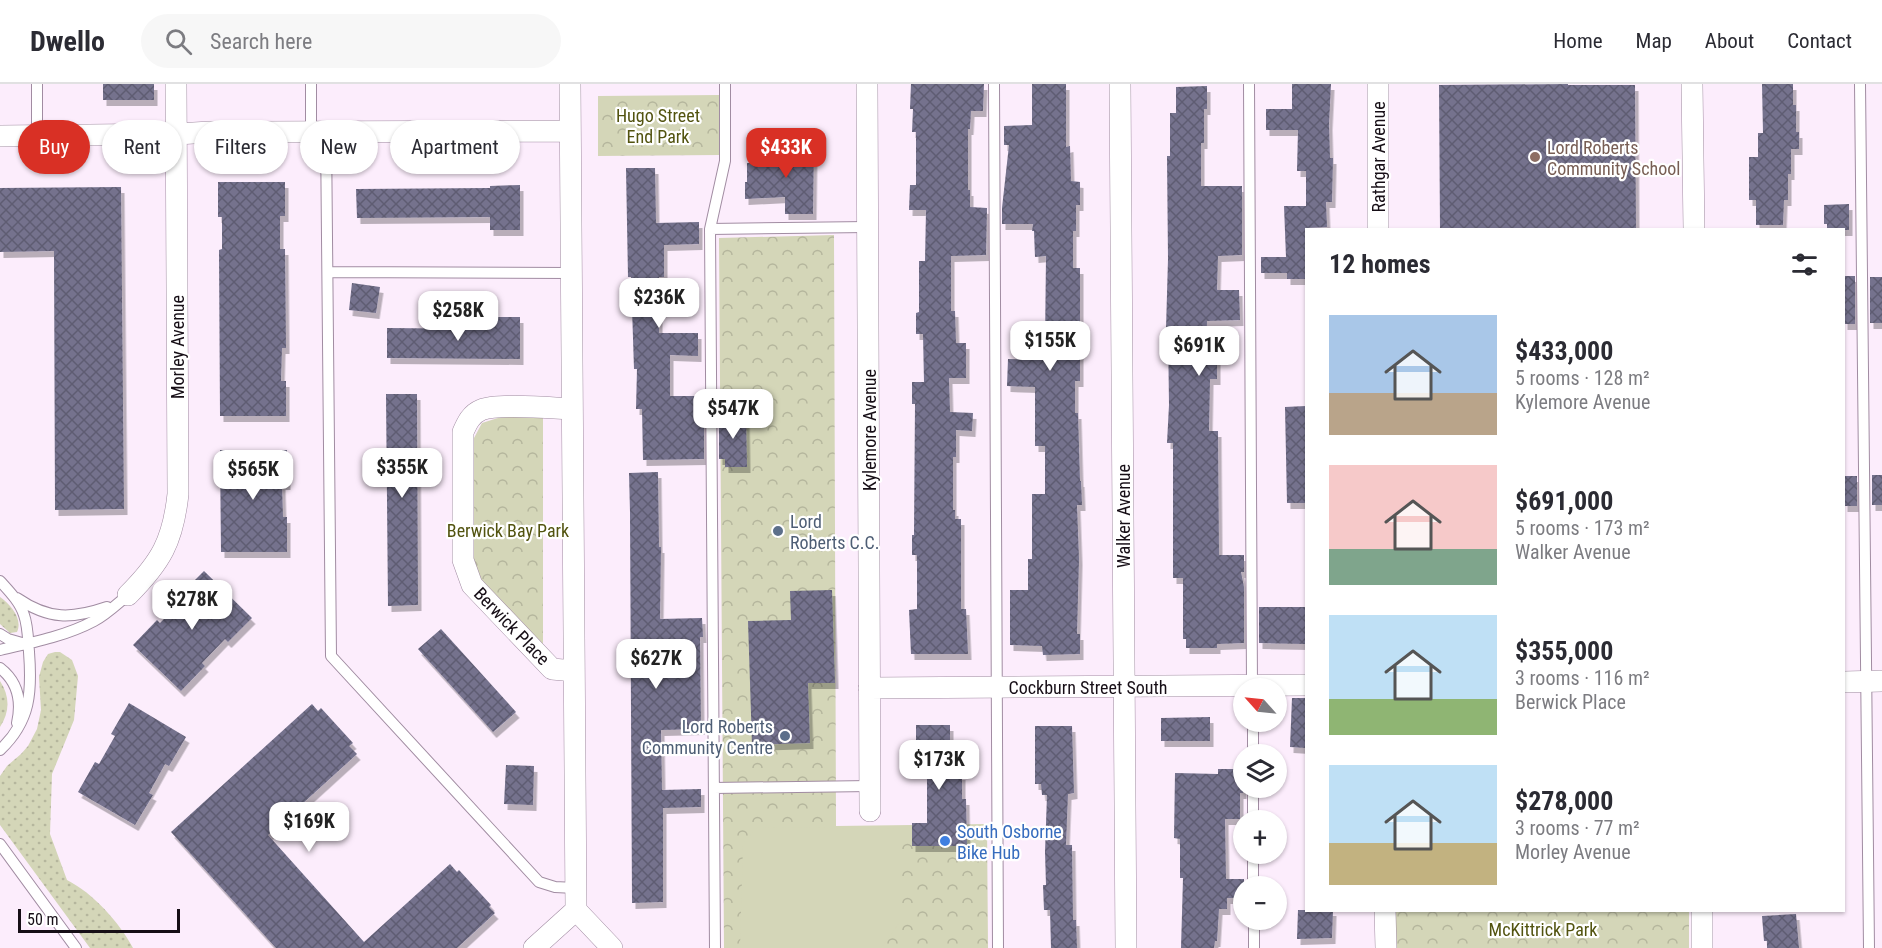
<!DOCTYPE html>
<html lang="en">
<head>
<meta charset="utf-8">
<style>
  body { margin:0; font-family:"Roboto Condensed",sans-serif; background:#f7f7f7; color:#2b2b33; height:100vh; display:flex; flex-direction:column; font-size:22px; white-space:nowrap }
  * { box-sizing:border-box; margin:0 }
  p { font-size:20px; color:#7c7c81 }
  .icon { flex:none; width:33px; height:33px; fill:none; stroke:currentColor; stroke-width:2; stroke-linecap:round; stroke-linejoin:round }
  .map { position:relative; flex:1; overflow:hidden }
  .sheet { position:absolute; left:1305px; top:144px; width:540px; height:684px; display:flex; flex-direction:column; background:#fff; border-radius:0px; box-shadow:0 2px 4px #0004 }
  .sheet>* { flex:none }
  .top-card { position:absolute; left:18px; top:36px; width:570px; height:54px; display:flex; gap:12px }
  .needle { width:39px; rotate:297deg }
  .buttons { position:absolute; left:1233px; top:594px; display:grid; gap:12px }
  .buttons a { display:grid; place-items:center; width:54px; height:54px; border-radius:50%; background:#fff; box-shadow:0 2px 4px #0004; font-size:30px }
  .scale { position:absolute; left:18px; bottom:15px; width:162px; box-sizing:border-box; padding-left:6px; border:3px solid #160e16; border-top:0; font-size:16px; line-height:21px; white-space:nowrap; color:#160e16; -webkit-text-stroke:4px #fff; paint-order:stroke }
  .price { position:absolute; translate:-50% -51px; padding:0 14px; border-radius:12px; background:#fff; color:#222; font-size:20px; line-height:39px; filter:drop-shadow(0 2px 3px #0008) }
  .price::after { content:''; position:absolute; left:50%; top:36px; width:18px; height:14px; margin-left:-9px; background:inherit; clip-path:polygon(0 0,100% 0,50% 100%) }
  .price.on { background:#d93025; color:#fff }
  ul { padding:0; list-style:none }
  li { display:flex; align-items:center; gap:18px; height:150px; padding:0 24px }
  li span { display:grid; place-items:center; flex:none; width:168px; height:120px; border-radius:0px; color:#555 }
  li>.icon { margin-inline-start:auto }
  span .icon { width:72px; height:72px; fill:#fffc; stroke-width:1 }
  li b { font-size:26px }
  h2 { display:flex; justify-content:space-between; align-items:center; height:72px; padding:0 24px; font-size:26px }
  .pill { padding:0 21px; border-radius:27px; background:#fff; box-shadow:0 2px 4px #0004; font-size:21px; line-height:54px }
  .pill.on { background:#d93025; color:#fff }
  header { display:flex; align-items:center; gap:36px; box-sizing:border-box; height:84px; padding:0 30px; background:#fff; border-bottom:2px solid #e1e1e2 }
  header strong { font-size:28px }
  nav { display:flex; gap:33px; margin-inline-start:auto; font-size:21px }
  .search { width:420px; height:54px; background:#f7f7f7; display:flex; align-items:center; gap:15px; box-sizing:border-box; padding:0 21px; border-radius:33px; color:#7c7c81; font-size:22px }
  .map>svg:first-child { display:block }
</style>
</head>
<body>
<header>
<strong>Dwello</strong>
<div class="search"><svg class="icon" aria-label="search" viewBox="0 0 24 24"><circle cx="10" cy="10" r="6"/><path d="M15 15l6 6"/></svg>Search here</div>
<nav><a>Home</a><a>Map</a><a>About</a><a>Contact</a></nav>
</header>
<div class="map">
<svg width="1882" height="864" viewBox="0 0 1882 864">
  <defs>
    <pattern id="grass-dots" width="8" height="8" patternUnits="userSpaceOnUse" patternTransform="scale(1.5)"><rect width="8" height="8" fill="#d4d6b8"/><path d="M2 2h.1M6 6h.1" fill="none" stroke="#b5b69d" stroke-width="1.8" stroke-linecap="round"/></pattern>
    <pattern id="park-crowns" width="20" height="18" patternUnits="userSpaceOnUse" patternTransform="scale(1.5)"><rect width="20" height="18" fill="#d4d6b8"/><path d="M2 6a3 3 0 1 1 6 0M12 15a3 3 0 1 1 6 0" fill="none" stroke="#b5b69d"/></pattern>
    <pattern id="building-cross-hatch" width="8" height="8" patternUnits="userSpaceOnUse" patternTransform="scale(1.5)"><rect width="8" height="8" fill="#74728d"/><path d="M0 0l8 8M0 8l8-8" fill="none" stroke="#5e5c72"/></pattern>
    <filter id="shadow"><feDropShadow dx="3.5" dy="6" stdDeviation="0" flood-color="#0004"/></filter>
  </defs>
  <rect width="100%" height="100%" fill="#fcedfc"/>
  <path fill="url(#grass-dots)" d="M0,513C11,521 23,535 17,548L10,549L0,540Z
    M55,568H60L72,576L78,592L74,636L52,690L50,750L67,796C93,809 120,839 133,864H90L0,741V692L7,682L21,670L28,662L37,645L41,626L39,593L43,578L48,570Z
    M0,597C10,612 10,628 0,643Z"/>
  <path fill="url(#park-crowns)" d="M719,11V71L598,72V12Z
    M834,151L836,742L987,740L988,864H724L719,154Z
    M543,332V560L538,557L479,494L472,471L474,354L482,339L501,333Z
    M1396,827H1689V864H1396Z"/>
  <path fill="#d4d6b8" d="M758,743L900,745V838L881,864H740L743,759Z"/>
  <path fill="url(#building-cross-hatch)" filter="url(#shadow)" d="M103,0H154V16H103Z
    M911,0H984L983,27H971L970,45H968V106H970V123L987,124L986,171L951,172V227H955L956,259H966V294H949L950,328L973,329L972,347L956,346V373H953V426H955V435H961V525H966L968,570H911L909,526L917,525V471H912V451H914L915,320H912V298H924L923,250H916V229L919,228V177H925L926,126H909L910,101H916V48H912L913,25H910Z
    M1032,0H1066V63L1070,62L1071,97L1080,98V121H1076V147H1073V184H1080V297H1075V329H1078L1080,397H1081L1082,421H1077L1079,475L1077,550H1080V570L1043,571L1042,562L1010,561V506H1028V475H1032V410H1045V362H1035V303L1007,302L1008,275L1044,276L1045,259L1046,172L1035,173L1034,147H1032L1033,140H1002V124L1009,61H1004V42L1032,41Z
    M1292,0H1331L1329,40L1330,74H1333L1332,118H1326L1327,143L1306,144V195H1287V189H1261V173H1286L1284,122H1306V87H1297L1298,46H1266V25H1292Z
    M1568,0V1H1635L1636,146H1440L1439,1Z
    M1762,0H1793V21H1796V48H1799V65H1791V90H1788V116H1784L1783,141H1756V116H1749V73H1758V49H1763Z
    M1207,2V25H1204V59H1201V102H1242V171L1218,172L1217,206H1239L1240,236L1207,237L1206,273H1217V295H1210L1209,347H1218L1219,471H1244V488H1241L1244,503V559L1217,560V564H1186V555H1183V494H1173V359H1167L1169,321L1168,245H1166L1168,175L1167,72H1170V29H1176V3Z
    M786,58H814L813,130H785V113L745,115V98H747V79L785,78Z
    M626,84H655L656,139L699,138V160L664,161V193H659V249H698V272L670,271V312H701V330H704V375L643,376L642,325H636L637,285H634L631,193H628Z
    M218,98H285V132H280V165H285L286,264H282L281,297H286V332H220L219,166L222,165V133H218Z
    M520,101V146H490V133L357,134L356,105L490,104V102Z
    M121,103L124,425L55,426L54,167L0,168V104Z
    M1849,120V146H1827V140H1824V121Z
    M1844,192H1855V240H1844Z
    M1870,193H1882V239H1870Z
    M352,199L380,203L376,229L349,226Z
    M490,233H520V275L387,274V244L490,245Z
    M386,310H417L418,521L388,522Z
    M1306,322V419H1287L1285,323Z
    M746,329L747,383H725V375H719V330Z
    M220,366H287V400H282L283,433H287V468H221Z
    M658,388L659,463H661L660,535L702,534L703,553H700L701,645L661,646L662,706L701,705V723L663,724V818L632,819L630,428L629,389Z
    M1872,391H1882V421H1872Z
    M1844,392H1857V422H1844Z
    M204,487L252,534L228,558L225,555L202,579L205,582L181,607L133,561L157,536L160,539L183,516L179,512Z
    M832,506L835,599H808L810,659L752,661L748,537L791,536L790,507Z
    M1259,523H1306V560L1259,559Z
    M441,545L516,628L493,648L418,565Z
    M1292,614H1306V664L1290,663Z
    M129,619L186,653L169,682L165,680L149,709L153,711L135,741L78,708L95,678L99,680L115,652L111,650Z
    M312,620L318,627L321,624L353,659L349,662L357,670L268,751L364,858L450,780L457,788L459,786L491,821L489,823L495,829L457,864H276L171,748Z
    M1210,633V657H1161V634Z
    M916,641H950V690H962V715H966L967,762H912V739H927V686H914V665H916Z
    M1035,642H1072L1074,709L1068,710L1066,761H1072L1073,836H1076L1077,864H1051L1050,826H1044L1043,801H1046L1045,768L1047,711H1042L1041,700H1035Z
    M506,681L534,682L533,721L504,720Z
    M1218,685H1243V709H1240V735H1225L1226,795H1244V814H1227V825H1219L1217,857H1215L1214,864H1181L1183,794H1180V755L1174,754L1175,689L1218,690Z
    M1298,826H1333L1332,854L1297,855Z
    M1796,830L1799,864H1767V857H1764L1762,832Z"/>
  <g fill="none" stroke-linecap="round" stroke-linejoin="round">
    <g stroke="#a18ca2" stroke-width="12">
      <path id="service" d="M37,0V51
        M311,0V48
        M994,0L998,864
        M1249,0L1252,603
        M1860,0L1869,864
        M326,48L331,572L539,798L555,803L575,804
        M710,145L868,143
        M328,188L572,189
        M0,497C9,507 20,518 24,531C28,542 28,556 29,568C32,607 31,637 0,666
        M17,514C49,536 72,535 107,523
        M0,550L8,555L22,559
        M0,566C31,559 66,552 94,537C107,530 117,520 128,511
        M0,584C18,598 22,617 17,639
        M1253,638V670
        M714,704L870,702
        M1253,704V736
        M0,760L76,864
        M1253,770V802
        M1254,836V864
        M715,864L710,145L725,77V0"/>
    </g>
    <g stroke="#a18ca2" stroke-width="22">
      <path id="minor" d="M570,0L576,826
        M867,0L870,727
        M1120,0L1126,864
        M1378,0V146
        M1692,0L1694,146
        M0,52L177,50L210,48L570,47
        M572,325C551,324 497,319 481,326C471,330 467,339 463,348V476L472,501L552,585L574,587
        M128,511C161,478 173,457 178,410L176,0
        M1844,598L1882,597
        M869,604L1306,601
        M576,826L612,864
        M1385,826L1386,864
        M1702,826V864
        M534,864L576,826"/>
    </g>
    <use href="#service" stroke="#fff" stroke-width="10"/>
    <use href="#minor" stroke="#fff" stroke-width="21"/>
  </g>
  <circle fill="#8d6e63" stroke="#fff" stroke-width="2" cx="1535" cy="73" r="6"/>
  <g fill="#5c6f8a" stroke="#fff" stroke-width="2">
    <circle cx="778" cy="447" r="6"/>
    <circle cx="785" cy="652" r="6"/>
  </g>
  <circle fill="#3f7fe0" stroke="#fff" stroke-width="2" cx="945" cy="757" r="6"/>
  <g text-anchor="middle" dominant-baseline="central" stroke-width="4.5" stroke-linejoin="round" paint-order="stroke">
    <g font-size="18" fill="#52530f" stroke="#fff">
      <text x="658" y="31">Hugo Street<tspan x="658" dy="21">End Park</tspan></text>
      <text x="508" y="446">Berwick Bay Park</text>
      <text x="1543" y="845">McKittrick Park</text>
    </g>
    <g font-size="18" fill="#785e54" stroke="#fff" text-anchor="start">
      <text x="1547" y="63">Lord Roberts<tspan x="1547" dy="21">Community School</tspan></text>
    </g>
    <g font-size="18" fill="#160e16" stroke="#fff">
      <text transform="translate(1378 73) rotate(-90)">Rathgar Avenue</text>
      <text transform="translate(177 263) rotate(-90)">Morley Avenue</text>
      <text transform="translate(869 346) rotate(-90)">Kylemore Avenue</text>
      <text transform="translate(1123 432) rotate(-90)">Walker Avenue</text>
      <text transform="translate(512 542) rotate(46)">Berwick Place</text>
      <text x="1088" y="603">Cockburn Street South</text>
    </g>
    <g font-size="18" fill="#4e5e75" stroke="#fff" text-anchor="start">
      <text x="790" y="437">Lord<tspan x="790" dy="21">Roberts C.C.</tspan></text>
      <text x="773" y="642" text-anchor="end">Lord Roberts<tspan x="773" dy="21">Community Centre</tspan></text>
    </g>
    <g font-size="18" fill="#366cbe" stroke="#fff" text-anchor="start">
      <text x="957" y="747">South Osborne<tspan x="957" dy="21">Bike Hub</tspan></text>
    </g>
  </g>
</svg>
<div class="buttons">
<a><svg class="needle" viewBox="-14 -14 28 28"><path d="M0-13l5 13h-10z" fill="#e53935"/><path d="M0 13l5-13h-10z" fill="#7c7c81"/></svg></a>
<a><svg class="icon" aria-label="layers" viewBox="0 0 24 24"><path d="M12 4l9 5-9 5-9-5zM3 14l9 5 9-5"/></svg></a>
<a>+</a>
<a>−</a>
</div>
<div class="scale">50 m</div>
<b class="price on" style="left:786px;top:95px">$433K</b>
<b class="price" style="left:659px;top:245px">$236K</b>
<b class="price" style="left:458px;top:258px">$258K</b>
<b class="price" style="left:1050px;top:288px">$155K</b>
<b class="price" style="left:1199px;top:293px">$691K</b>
<b class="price" style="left:733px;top:356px">$547K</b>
<b class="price" style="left:402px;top:415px">$355K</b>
<b class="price" style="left:253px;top:417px">$565K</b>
<b class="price" style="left:192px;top:547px">$278K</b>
<b class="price" style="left:656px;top:606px">$627K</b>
<b class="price" style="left:939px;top:707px">$173K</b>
<b class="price" style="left:309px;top:769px">$169K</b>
<div class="top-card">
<a class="pill on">Buy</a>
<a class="pill">Rent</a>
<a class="pill">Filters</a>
<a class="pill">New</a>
<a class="pill">Apartment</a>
</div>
<section class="sheet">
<h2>12 homes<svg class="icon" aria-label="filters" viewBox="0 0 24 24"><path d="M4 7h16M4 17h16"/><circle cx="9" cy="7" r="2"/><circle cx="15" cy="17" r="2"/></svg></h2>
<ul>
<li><span style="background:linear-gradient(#a9c7e8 65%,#b9a48a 0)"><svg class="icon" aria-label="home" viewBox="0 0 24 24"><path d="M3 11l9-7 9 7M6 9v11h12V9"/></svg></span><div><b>$433,000</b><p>5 rooms · 128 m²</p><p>Kylemore Avenue</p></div></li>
<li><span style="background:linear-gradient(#f6c9c9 70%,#7fa58c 0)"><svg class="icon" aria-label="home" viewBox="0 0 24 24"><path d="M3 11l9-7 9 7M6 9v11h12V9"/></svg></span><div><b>$691,000</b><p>5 rooms · 173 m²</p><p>Walker Avenue</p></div></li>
<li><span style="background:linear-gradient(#bfe0f5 70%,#8fb573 0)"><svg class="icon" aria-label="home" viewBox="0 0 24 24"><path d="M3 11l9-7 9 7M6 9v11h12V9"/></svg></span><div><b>$355,000</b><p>3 rooms · 116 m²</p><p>Berwick Place</p></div></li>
<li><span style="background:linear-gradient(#bfe0f5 65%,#c2b280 0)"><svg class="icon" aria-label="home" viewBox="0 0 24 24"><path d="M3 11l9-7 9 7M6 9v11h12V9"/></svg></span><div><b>$278,000</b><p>3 rooms · 77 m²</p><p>Morley Avenue</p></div></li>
</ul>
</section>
</div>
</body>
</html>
